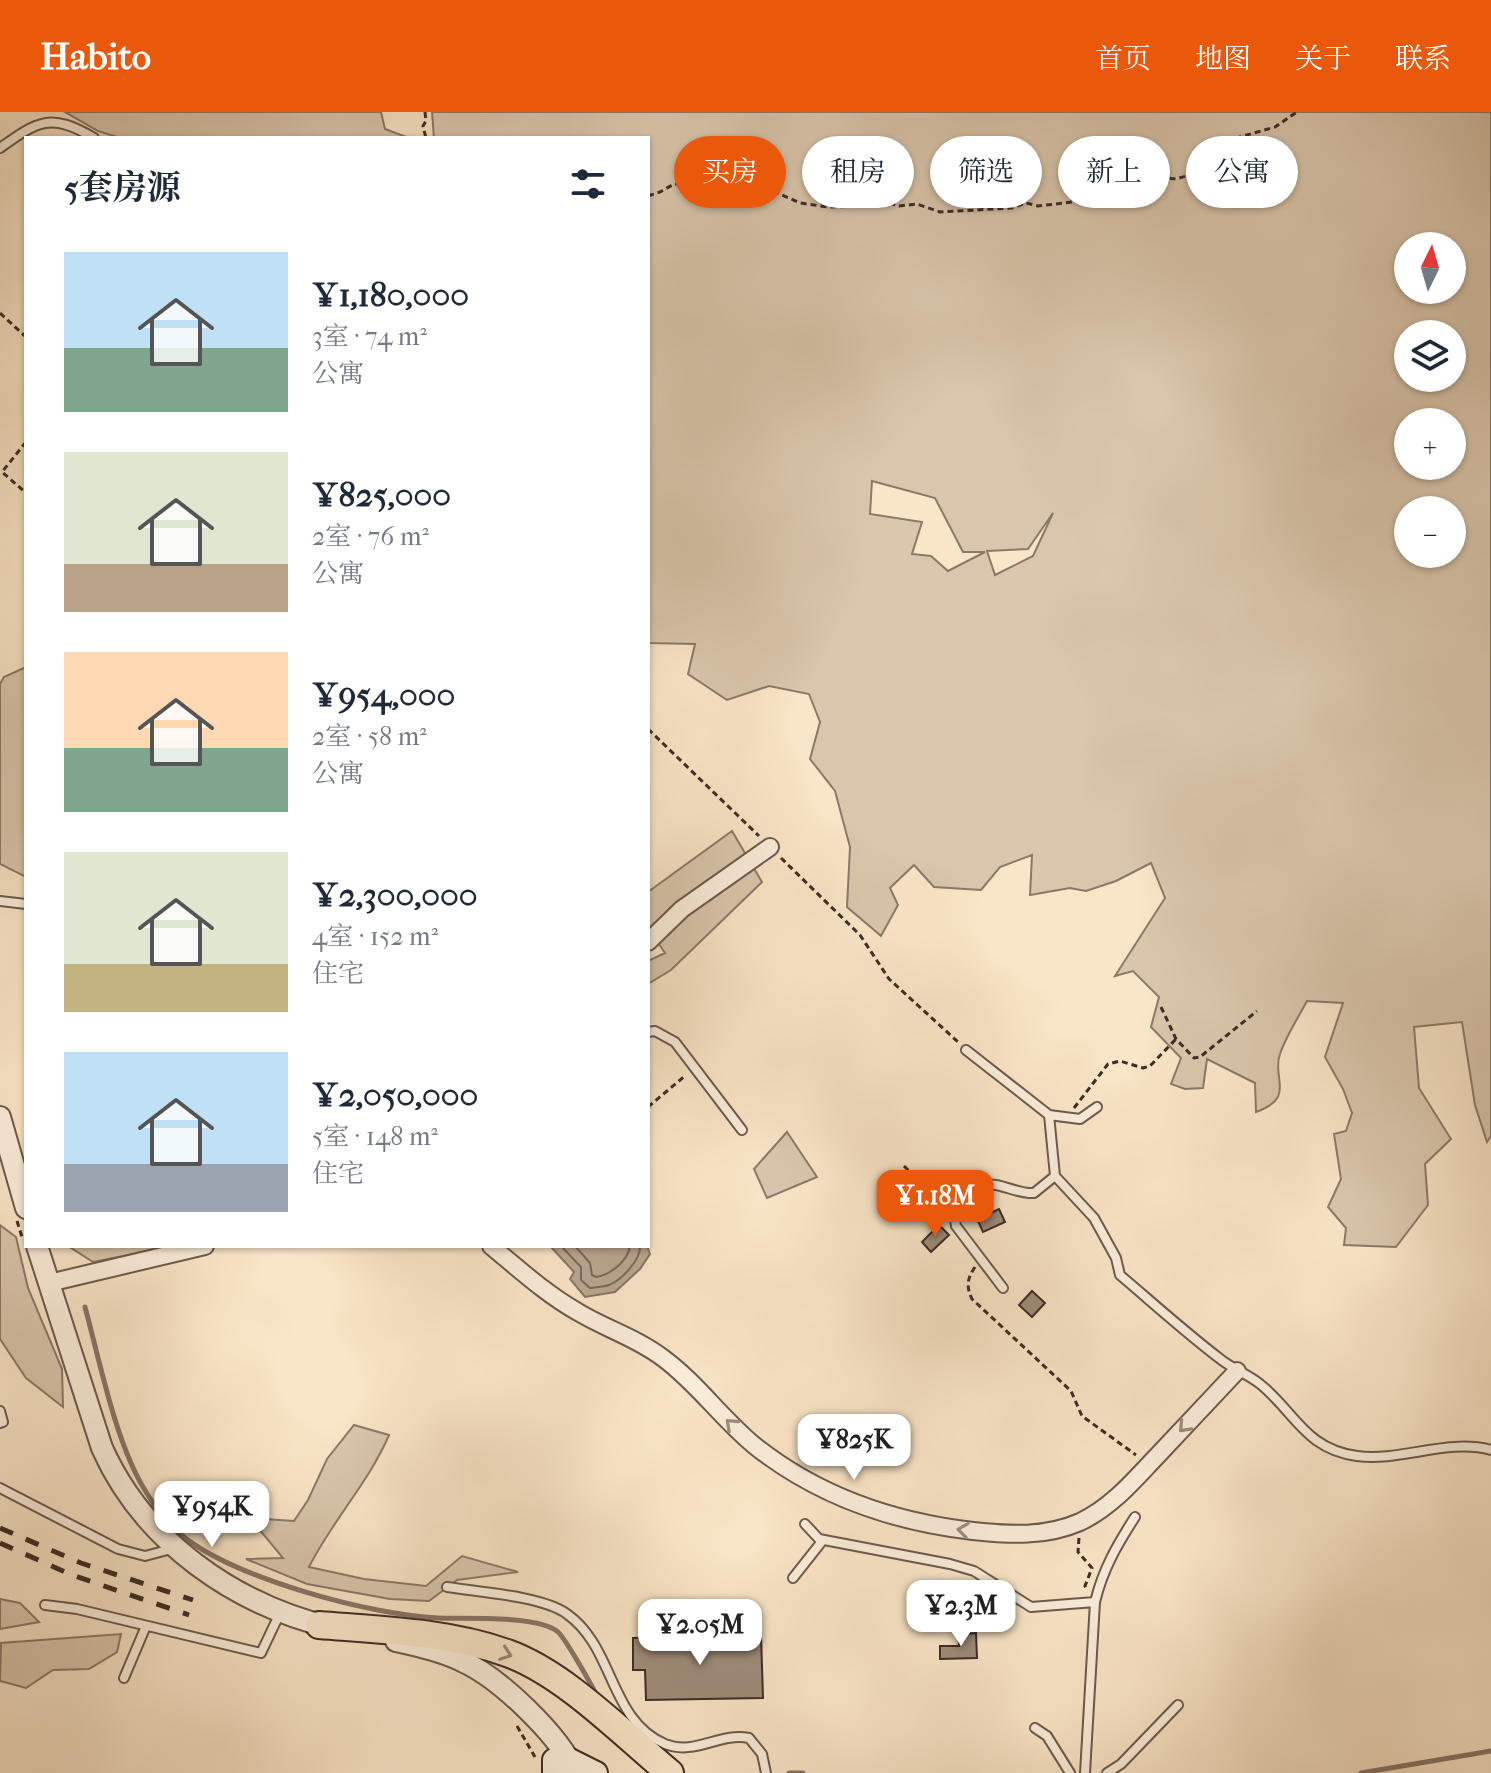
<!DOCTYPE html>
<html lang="zh">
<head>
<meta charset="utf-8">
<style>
  body { margin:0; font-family:"IM FELL French Canon","Noto Serif SC",serif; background:#f6f6f7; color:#1f2937; height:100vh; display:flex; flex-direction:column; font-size:30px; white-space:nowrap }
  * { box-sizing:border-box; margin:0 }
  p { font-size:26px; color:#747a83 }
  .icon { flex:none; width:44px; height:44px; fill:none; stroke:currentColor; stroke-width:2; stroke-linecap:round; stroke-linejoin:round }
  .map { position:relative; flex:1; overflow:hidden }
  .details { position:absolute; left:24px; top:24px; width:626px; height:1112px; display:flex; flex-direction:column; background:#fff; border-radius:0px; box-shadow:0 2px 6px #0004 }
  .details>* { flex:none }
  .banner { position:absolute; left:674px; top:24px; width:696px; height:72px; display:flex; gap:16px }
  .needle { width:52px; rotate:5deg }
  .fabs { position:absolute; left:1394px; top:120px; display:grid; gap:16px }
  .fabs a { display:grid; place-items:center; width:72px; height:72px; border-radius:50%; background:#fff; box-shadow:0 2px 6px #0004; font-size:40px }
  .price { position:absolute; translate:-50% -68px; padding:0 18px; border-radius:16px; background:#fff; color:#222; font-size:26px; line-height:52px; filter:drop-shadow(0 2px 4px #0008) }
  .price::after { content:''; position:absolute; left:50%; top:48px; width:24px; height:18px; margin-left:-12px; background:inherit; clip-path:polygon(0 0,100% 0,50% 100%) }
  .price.on { background:#ea580c; color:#fff }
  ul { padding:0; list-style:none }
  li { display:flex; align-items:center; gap:24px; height:200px; padding:0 40px }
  li span { display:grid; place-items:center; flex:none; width:224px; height:160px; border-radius:0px; color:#555 }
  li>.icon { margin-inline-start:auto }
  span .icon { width:96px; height:96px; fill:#fffc; stroke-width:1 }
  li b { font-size:34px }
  h2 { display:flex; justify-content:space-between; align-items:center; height:96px; padding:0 40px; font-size:34px }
  .tag { padding:0 28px; border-radius:36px; background:#fff; box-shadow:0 2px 6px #0004; font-size:28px; line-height:72px }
  .tag.on { background:#ea580c; color:#fff }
  header { display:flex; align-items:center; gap:48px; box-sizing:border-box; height:112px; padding:0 40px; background:#ea580c; color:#fff }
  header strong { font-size:38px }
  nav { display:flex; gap:44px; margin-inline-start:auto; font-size:28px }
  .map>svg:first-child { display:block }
</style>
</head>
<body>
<header>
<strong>Habito</strong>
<nav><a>首页</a><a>地图</a><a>关于</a><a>联系</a></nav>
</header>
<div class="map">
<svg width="1491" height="1661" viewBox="0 0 1491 1661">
  <rect width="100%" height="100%" fill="#f9e5c7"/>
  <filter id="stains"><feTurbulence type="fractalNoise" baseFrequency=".0025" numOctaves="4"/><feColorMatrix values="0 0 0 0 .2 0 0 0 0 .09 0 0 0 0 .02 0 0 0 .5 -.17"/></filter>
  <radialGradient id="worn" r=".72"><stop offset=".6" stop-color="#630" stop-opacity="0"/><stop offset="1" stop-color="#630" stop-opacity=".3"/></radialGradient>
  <path fill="#d9c6ac" stroke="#8a7969" stroke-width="2" fill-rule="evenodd" d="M65,0H381L385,17L409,26H120L98,19Z
    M432,0H1491V1024L1487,1030L1475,993L1462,910L1414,915L1419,976L1451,1027L1425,1052L1428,1093L1396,1135L1344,1133L1346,1116L1328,1095L1341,1067L1334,1022L1346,1019L1352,1001L1343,977L1325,945L1343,891L1307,889C1298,906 1286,924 1280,942C1271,966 1297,985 1256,1000L1255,971L1207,947L1203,976L1185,977L1171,972L1181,946L1151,915L1159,885L1133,859L1115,864L1165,786L1151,751L1116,769L1086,779L1070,776L1030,783L1032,743L1000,755L981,778L934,775L914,753L890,776L898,793L881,824L847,795L850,735L835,679L810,647L820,610L809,582L769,574L727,588L688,562L695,532L648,531V26H434ZM1408,134H1452V178H1408ZM1408,222H1452V266H1408ZM1408,310H1452V354H1408ZM872,369L935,386L963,440H985L948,459L931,444L912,442L922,410L870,402ZM1408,398H1452V442H1408ZM1053,401L1033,444L995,463L987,439L1028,437Z
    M26,555V765L0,752V572L4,565Z
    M732,719L762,770L671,858L648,872V849L665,841L648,816V780Z
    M787,1020L817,1065L767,1086L754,1057Z
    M0,1113L16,1125L28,1176L62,1257L63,1295L26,1266L0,1227Z
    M68,1134H174L93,1150Z
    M354,1313L389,1323C369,1370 332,1409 309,1455L364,1467L426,1474L462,1444L518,1460L457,1468L429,1489L390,1487L307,1472L246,1447L283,1446L250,1406L294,1409L308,1388L327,1347Z
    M0,1487L20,1491L39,1510L0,1517Z
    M121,1522L117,1540L89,1557L53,1558L26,1576L0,1569L1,1531Z"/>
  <path fill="#b9a690" stroke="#877566" stroke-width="2" d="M550,1134H647L650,1142L640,1157L615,1180L585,1185L570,1167L574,1160Z"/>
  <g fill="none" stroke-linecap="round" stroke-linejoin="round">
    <path stroke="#7a695b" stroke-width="2" d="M561,1134L581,1155V1168L590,1176C596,1175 604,1175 609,1173C622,1168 641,1147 640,1134
      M575,1134L590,1151L592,1163L596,1165C610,1163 628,1149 630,1134"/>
    <path stroke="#877566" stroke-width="5" d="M85,1195C100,1250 116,1333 146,1380C154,1393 168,1412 180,1422C233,1466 370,1503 438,1506C465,1507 539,1503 558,1520C565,1526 591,1572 596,1582
      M789,1661H803
      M1361,1661L1491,1639"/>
  </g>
  <path fill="#9e8c7a" stroke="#3c2c26" stroke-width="2" d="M999,1097L1005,1110L983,1120L977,1107Z
    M939,1113L949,1123L931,1140L922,1130Z
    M1032,1179L1045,1191L1032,1205L1019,1193Z
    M976,1521L977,1546L940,1547V1534H959L958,1522Z
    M761,1523L763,1586L646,1588L645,1558H633V1526Z"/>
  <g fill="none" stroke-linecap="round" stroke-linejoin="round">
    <g stroke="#6b5a4e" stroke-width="12">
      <path id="service" d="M0,36C38,9 50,0 94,26
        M0,789L26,792
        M648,920L655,919L675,930L742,1018
        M966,938L1049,1003L1055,1064L1094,1106L1116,1146L1120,1163C1153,1191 1185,1220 1219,1246C1232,1257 1248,1262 1260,1272C1295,1300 1305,1337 1357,1344C1401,1350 1447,1326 1491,1338
        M1049,1003L1080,1007L1097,995
        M1003,1176L956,1114C951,1093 972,1069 996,1073C1007,1075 1017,1080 1029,1081H1034L1055,1064
        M0,1299L3,1310L0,1311
        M0,1376L118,1437L145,1444L175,1436
        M805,1412L819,1427L950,1452L974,1459L1031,1495L1095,1490
        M793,1466L823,1428
        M447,1475C478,1480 543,1484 567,1502C615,1536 609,1608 665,1632C695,1644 720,1620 749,1626L762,1642L766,1661
        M45,1493L77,1497L261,1541L280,1501
        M124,1566L146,1514
        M1035,1616L1047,1624L1070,1661
        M1085,1661L1095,1490C1103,1457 1117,1433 1135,1405
        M1107,1661L1121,1652L1178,1593"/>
    </g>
    <g stroke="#6b5a4e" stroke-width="20">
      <path id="minor" d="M648,830L682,797L770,735
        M491,1134C519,1157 546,1182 578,1200C606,1217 637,1226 663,1246C697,1271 722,1307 755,1334C818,1384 894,1410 973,1419C1010,1423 1046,1425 1080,1410C1112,1395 1134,1368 1158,1343C1184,1315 1211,1287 1237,1259
        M49,1171L205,1134"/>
    </g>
    <g stroke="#6b5a4e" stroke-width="24">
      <path id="tertiary" d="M0,1005L26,1096
        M37,1134L102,1336C144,1430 235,1493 333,1516
        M396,1529C418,1534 441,1539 462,1549C500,1566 559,1623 576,1661"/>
    </g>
    <g stroke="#3c2c26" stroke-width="26">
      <path id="secondary" d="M554,1648V1661
        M570,1648L596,1661"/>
    </g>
    <g stroke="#3c2c26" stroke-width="30">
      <path id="primary" d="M319,1513C382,1518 448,1520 507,1541C564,1561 624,1623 670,1661"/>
    </g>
    <path stroke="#3c2c26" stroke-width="3" stroke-dasharray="6 4" stroke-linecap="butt" d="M425,0L426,9L423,14L426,26
      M648,84L660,80L674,72L720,76L735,72L760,80L773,79L800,91L828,95L865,94L884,89L899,94L917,92L940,100L1012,96L1026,91L1038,94L1125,84L1133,75L1158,65L1176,67L1193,62L1233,27L1275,15L1297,0
      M0,201L26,225
      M26,330L2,360L26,381
      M648,617L759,724
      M781,746L860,823L889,867L958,930
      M1161,895L1176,927L1194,946L1200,945L1257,899
      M648,995L686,963
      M1074,996L1108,952L1120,949L1143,956L1150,954L1176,927
      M904,1054L945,1095
      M17,1109L22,1125
      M975,1155C967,1167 966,1174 972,1187L1071,1279L1082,1304L1136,1343
      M1079,1426L1078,1440L1092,1456L1085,1474L1087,1478
      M517,1614L535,1645"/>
    <use href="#service" stroke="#fbeedb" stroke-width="8"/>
    <use href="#minor" stroke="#fbeedb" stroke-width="16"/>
    <use href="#tertiary" stroke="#fbeedb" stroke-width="20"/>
    <use href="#secondary" stroke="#fbeedb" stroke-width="22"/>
    <use href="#primary" stroke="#f9e5c7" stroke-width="26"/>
    <path stroke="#3c2c26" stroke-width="5" stroke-dasharray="14 14" stroke-linecap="butt" d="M0,1416L81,1451L193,1488
      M0,1431L72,1463L189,1503"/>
  </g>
  <defs><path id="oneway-chevron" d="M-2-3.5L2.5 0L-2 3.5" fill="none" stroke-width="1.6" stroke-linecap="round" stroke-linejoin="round" transform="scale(2)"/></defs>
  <g stroke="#9c8d80">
    <use href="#oneway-chevron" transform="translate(731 1312) rotate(-137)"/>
    <use href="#oneway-chevron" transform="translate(1184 1315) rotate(133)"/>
    <use href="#oneway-chevron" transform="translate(963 1418) rotate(-172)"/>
  </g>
  <use stroke="#9a8876" href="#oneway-chevron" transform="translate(506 1542) rotate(20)"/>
  <rect width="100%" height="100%" filter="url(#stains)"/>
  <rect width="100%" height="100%" fill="url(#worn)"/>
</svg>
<div class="fabs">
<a><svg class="needle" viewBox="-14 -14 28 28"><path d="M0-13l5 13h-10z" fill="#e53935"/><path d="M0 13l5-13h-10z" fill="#747a83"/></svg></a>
<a><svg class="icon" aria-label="layers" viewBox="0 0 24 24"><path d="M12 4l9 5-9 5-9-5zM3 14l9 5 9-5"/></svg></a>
<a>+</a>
<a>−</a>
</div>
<b class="price on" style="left:935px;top:1126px">¥1.18M</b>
<b class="price" style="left:854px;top:1370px">¥825K</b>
<b class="price" style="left:212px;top:1437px">¥954K</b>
<b class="price" style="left:961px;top:1536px">¥2.3M</b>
<b class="price" style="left:700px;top:1555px">¥2.05M</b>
<div class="banner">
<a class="tag on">买房</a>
<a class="tag">租房</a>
<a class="tag">筛选</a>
<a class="tag">新上</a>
<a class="tag">公寓</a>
</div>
<section class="details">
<h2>5套房源<svg class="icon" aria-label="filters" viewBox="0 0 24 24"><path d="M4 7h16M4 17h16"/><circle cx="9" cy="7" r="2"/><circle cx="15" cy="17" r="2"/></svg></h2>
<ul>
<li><span style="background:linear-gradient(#bfe0f5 60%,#7fa58c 0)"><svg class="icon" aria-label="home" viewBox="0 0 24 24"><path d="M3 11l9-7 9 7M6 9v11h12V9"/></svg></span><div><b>¥1,180,000</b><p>3室 · 74 m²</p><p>公寓</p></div></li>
<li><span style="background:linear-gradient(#dfe7d0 70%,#b9a48a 0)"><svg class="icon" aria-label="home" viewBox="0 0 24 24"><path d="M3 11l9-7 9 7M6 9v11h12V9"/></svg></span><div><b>¥825,000</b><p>2室 · 76 m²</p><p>公寓</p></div></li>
<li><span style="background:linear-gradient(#ffd9b3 60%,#7fa58c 0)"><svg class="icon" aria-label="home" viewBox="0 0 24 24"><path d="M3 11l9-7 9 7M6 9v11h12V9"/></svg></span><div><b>¥954,000</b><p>2室 · 58 m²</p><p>公寓</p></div></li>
<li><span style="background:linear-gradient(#dfe7d0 70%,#c2b280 0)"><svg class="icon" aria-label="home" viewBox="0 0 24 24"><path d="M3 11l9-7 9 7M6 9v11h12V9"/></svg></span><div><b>¥2,300,000</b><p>4室 · 152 m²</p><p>住宅</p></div></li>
<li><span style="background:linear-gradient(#bfe0f5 70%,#9aa5b1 0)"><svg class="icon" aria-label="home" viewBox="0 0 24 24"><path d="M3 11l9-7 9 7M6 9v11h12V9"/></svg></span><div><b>¥2,050,000</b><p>5室 · 148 m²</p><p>住宅</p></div></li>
</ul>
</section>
</div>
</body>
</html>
